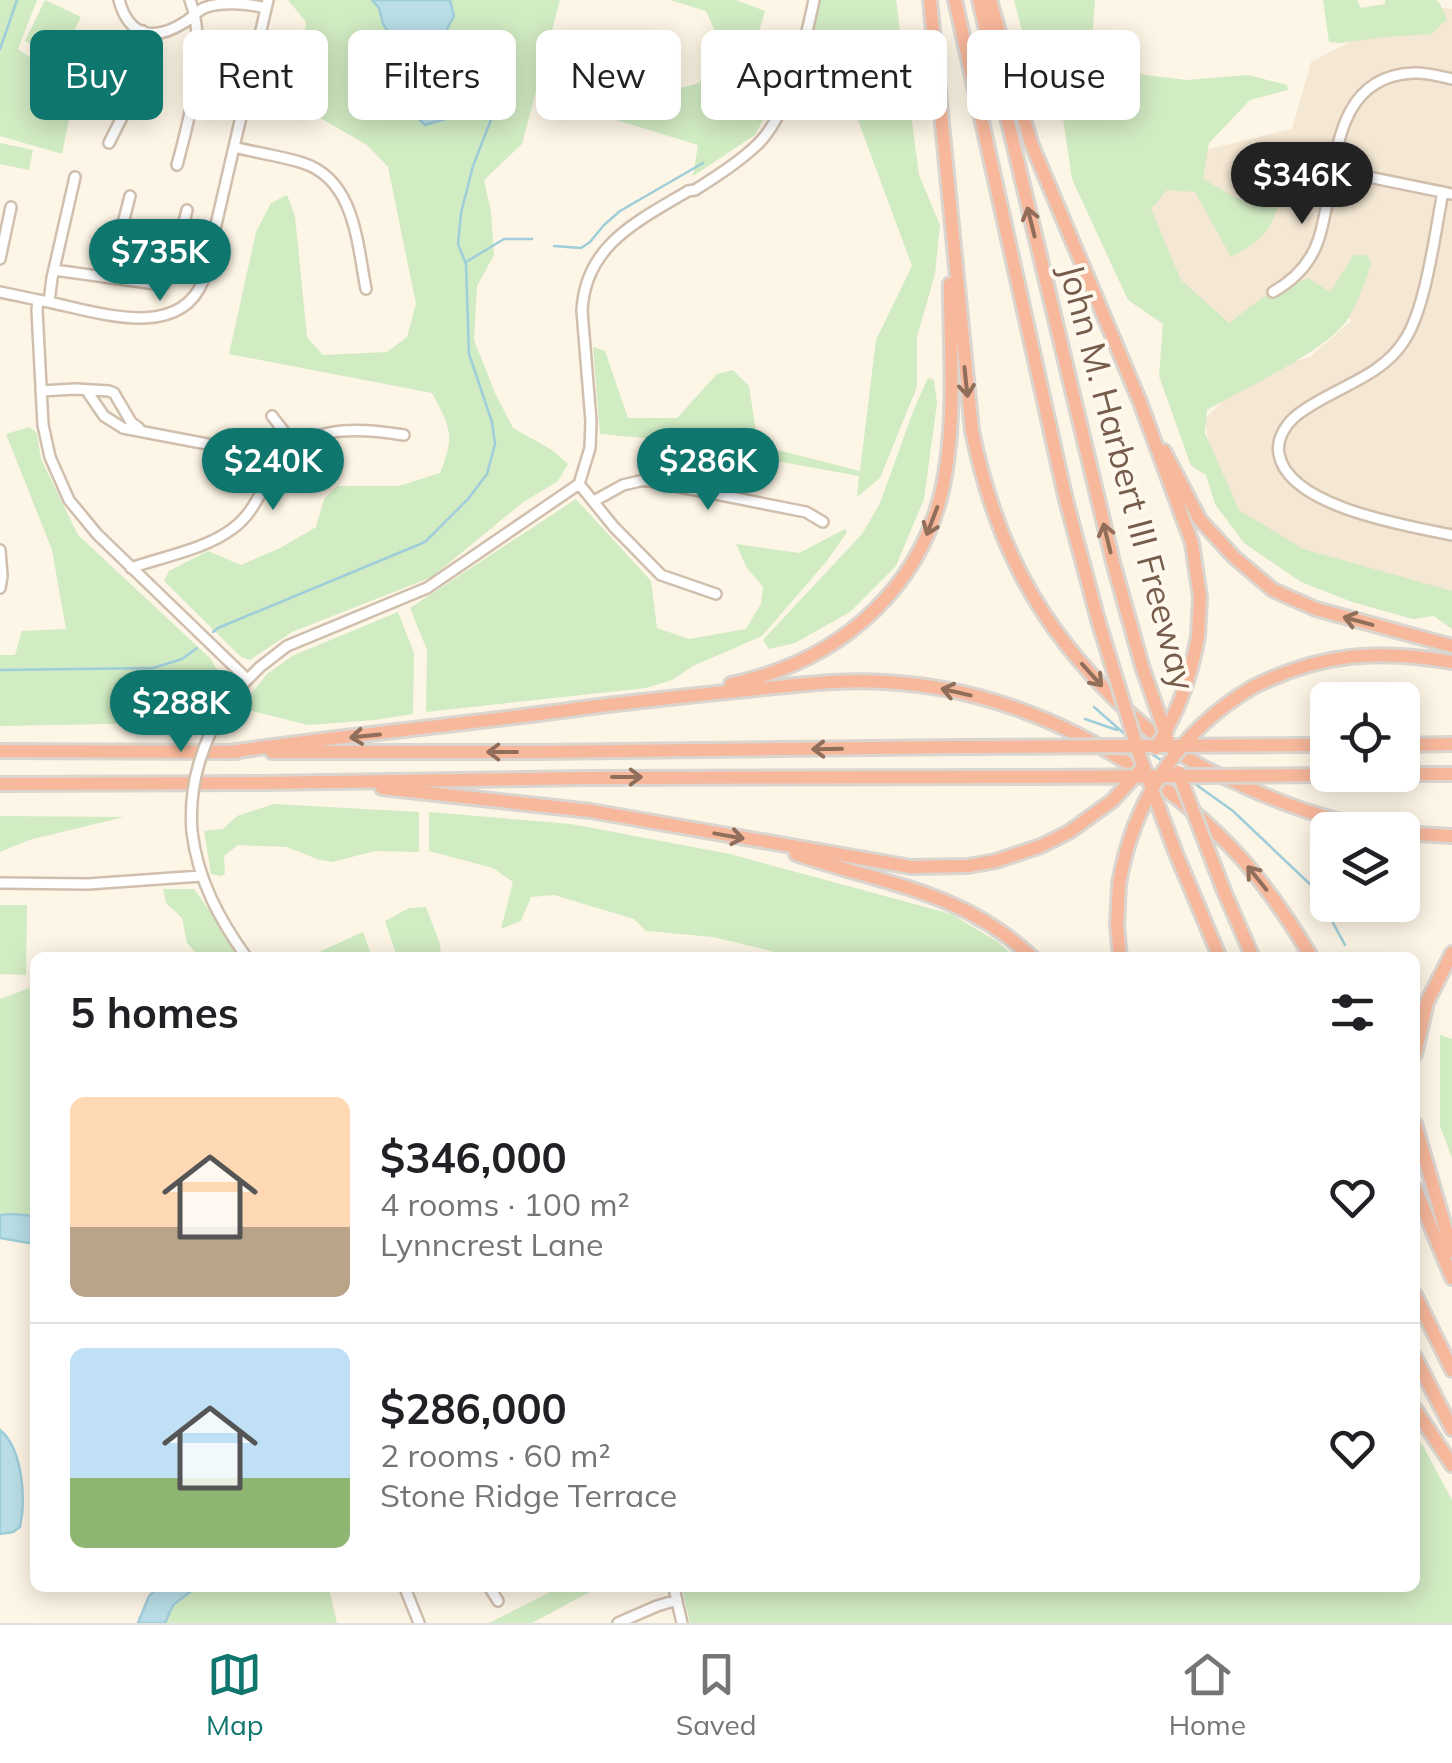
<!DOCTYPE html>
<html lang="en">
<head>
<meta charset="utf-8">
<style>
  body { margin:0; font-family:Mulish,sans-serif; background:#f6f6f6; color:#202124; height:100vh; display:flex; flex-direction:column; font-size:38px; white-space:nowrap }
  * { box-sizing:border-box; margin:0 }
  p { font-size:32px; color:#757577 }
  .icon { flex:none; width:55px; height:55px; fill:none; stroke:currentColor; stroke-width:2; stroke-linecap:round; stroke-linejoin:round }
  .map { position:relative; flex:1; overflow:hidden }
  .side { position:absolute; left:30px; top:952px; width:1390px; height:640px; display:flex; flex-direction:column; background:#fff; border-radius:15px; box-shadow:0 5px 25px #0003 }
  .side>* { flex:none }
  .guide { position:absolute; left:30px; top:30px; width:1392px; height:90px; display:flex; gap:20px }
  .tools { position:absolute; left:1310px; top:682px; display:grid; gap:20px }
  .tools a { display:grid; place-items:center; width:110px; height:110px; border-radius:15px; background:#fff; box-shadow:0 5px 25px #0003; font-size:50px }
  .price { position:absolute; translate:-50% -85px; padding:0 22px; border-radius:35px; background:#0f766e; color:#fff; font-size:32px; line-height:65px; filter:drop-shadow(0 2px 5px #0008) }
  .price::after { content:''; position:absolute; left:50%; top:60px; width:30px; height:22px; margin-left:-15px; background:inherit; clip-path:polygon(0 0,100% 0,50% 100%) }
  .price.current { background:#222; color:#fff }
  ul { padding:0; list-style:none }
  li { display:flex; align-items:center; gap:30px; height:250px; padding:0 40px }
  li+li { border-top:2px solid #e0e0e0 }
  li span { display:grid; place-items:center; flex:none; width:280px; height:200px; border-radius:15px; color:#555 }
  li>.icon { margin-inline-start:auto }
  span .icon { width:120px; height:120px; fill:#fffc; stroke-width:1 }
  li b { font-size:42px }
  h2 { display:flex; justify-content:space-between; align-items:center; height:120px; padding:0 40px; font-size:42px }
  .pill { padding:0 35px; border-radius:15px; background:#fff; box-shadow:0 5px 25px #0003; font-size:35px; line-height:90px }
  .pill.current { background:#0f766e; color:#fff }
  .tabs { display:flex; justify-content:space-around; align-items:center; height:140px; border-top:2px solid #e0e0e0; background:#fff; font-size:28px; color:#757577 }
  .tabs a { display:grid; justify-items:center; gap:5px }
  .tabs .current { color:#0f766e }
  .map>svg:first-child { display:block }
</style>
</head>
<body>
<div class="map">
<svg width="1452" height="1623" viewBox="0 0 1452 1623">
  <rect width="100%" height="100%" fill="#fdf5e5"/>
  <path fill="#f4e7d3" d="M1420,6L1452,9V603L1265,554L1219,508L1205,419L1251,372L1310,357L1352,320L1286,298L1192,348L1130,209L1197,152L1292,129L1311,62Z"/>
  <path fill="#d1ebc3" d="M0,0H37L18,49L75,90L62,154L0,136Z
    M45,0L81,17L61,58L25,41Z
    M288,0H560L522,144L484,180L491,212L494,255L477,286L474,340L495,393L513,428L552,450L568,464L558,481L522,503L432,577L292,632L250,660L241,657L164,581L169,571L208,551L241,565L280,548L316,527L324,499L337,486H399L440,473C455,435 451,429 432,393L229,354L256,232L271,203L287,195L295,216L307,337L323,355L387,352L407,337L416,304L388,167L367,145L296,104L306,22Z
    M670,0H736L765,11L740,96L769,109L755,135L693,176L698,145L603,116L617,75L666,92L699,83L719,41L706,11Z
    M820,0H896L919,175L940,225L935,274L917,337V387L880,478L857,497L859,476L655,439L600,434L593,347L605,351L628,418H677L717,374L733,370L749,386L758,445L860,471L876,340L912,266L852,104L821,95L795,102L807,62Z
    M1014,0H1095L1091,56L1145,75L1187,80L1248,75L1287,85L1288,90L1250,100L1209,143L1203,179L1236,198L1277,208C1269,236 1255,243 1231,257L1195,192L1167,190L1151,209L1181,280L1229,323L1263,297L1308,278L1330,292L1354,255H1366L1371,262C1366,281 1358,303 1347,320C1328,350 1241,390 1207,410L1205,433L1239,510L1303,549L1452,591V629L1434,616L1413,619L1352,602L1301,582L1244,543L1215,504L1206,475L1191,466L1159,376L1163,324L1128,300L1072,179L1057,78L1024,39Z
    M1323,0H1357L1361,8L1385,4V0H1436L1440,4L1447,19L1432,34L1386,37L1339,43L1329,42Z
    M0,143L33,150L29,170L0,164Z
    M928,378L934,380L937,403L924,499L896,566L850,612L795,643L769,649L763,640L862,534L880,503L914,409Z
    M29,427L37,433L41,459L78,535L211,659L220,675L207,700L180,717L163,723L0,726V655H15L22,631L66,629L52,550L6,434Z
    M576,499L651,581L657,628L689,639L746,629L761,604L763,587L747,568L736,544L799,553L845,529L847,532L826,562L762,636L693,666L672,680L646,688L426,712L427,650L410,608Z
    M398,612L414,653L413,714L374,720L308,725L240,708L267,674L292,656Z
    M274,804L419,812V852L375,851L332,862L317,859L287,847L238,845L224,856L225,873L222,876L211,874L204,831L223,829L237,816Z
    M429,812L571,824L730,854L951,914L998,942L1015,957H776L771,951L713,937L646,931L634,919L554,895L531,897L521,921L501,929L513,882L493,868L429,851Z
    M0,816L124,817L29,840L0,852Z
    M163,889H194L243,957H199L187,943L182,918L166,903Z
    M0,905H27L26,975L0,974Z
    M426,907L440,944L441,954L438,957H397L385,921L409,908Z
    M363,932L372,957H308Z
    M35,986V1216L0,1215V999Z
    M1440,1035L1452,1039V1158L1440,1126Z
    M1415,1441L1422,1444L1452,1500V1623H690L682,1588H1415Z
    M195,1588H329L337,1623H165L173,1605Z
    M558,1588H597L532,1623H489Z"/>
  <path fill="#b9dee7" stroke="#9fcdd9" stroke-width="2.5" d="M372,0H450L454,16L447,29L448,38C457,45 453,54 455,63L460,67L465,79L489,86V102L462,114L425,125L415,115L405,88L404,74L399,67L394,40L383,24L379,8Z
    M11,1214L35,1216V1244L0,1238V1215Z
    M0,1430C23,1449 26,1499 20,1527L13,1532L0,1534Z
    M158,1588H195L173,1605L165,1623H138L149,1596Z"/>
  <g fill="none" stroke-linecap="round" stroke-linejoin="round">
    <path stroke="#9fcdd9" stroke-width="2.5" d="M0,49L17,0
      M554,246L581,248L590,242L604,225L620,211L703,163
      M466,262L504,239H532
      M213,632L218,628L425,542L468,499L487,474L495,444L492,422L469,354L466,264L458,244L461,213L473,166L492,117L486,104
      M0,670L153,668L182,659L197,648
      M1094,707L1127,736
      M1085,719L1117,730
      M1150,753L1164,762
      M1191,781L1233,811L1314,888L1345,945
      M1315,889L1328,890
      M1311,898L1326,848"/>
    <g stroke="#d1bfae" stroke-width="14">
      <path id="minor" d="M119,0C129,37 154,42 185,22C192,18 197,11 204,8C220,1 250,4 266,8
        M109,143L141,79L143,31
        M234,147C257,153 281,156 303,163C355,180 357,243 366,289
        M1266,156L1452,194
        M177,165C190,118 208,47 190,0
        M1443,192C1435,232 1426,309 1404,341C1380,379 1331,388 1297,415C1286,424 1276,439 1279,454C1288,507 1408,526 1452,535
        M0,259L11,207
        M54,270L163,285L171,274L187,210
        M109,278L130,196
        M0,292L38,300
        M1273,292C1294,280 1310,264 1318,241C1339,181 1325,77 1413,73C1426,72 1439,76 1452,79
        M49,302L52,278L75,177
        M41,391L75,389L109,391L114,393L131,422L139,428
        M87,391L104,416L123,428L207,444
        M272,416L296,447
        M579,484L614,527L661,575L716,594
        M594,501L623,485L644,480L806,512L823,522
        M0,550L2,576L0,588
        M131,568C162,557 206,549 232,529C252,515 260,493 272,473C304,424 352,427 404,435
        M247,679L97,534L69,500L50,457L43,425L37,310L38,300C87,308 177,345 203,281L268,0
        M232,695L260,667L287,646L427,588L579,484L590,448L591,421L582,311C585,245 638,221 688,191L695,190C717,176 739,162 758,144C789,113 805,43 814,0
        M192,832C198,880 219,919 247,958
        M0,883L88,884L201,876
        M405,1588L419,1623
        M490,1588L498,1601
        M674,1588L682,1623
        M618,1623L657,1606L677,1600"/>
    </g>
    <g stroke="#dbd5d0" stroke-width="18">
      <path id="highway" d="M930,0L972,431C995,542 1037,624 1119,703C1144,727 1173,751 1204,768C1218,775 1232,780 1246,787C1290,807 1337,823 1385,830
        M955,0L1066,500L1098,620
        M979,0L1113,562L1142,666
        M990,0L1031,143L1140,402L1192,543L1200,597L1198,636
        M1164,451L1200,520L1234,557L1273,590L1316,609L1452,646
        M731,684C845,660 932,581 947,462C955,404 950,343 950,284
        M1253,687C1321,653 1378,649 1452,662
        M1305,745H1328
        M1402,745L1452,744
        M0,751L237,752
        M230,752C345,735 461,725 576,709C636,701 696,695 756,689C799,685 841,679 885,682C1020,689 1152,760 1242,859C1269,890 1291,923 1312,958
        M272,752H537L960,747
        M1402,774H1452
        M0,784L262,783L589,778L1040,777
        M382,788L591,811L911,867L968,866L996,861L1041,846L1069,832
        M1402,833L1452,836
        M1175,851L1220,958
        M796,854C885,885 961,890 1033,958
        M1119,884L1117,925L1120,958
        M1224,891L1253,958
        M1415,1054L1427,1002L1452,953
        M1415,1124L1452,1251
        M1415,1188L1452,1278
        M1415,1295L1452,1370
        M1415,1357L1452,1429
        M1415,1409L1452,1465"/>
    </g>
    <use href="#minor" stroke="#fff" stroke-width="9"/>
    <use href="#highway" stroke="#f8b89b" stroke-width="12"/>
    <g stroke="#d1bfae" stroke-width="14" stroke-linecap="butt">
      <path id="minor-bridge" d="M192,832C188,782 204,736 232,695"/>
    </g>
    <g stroke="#dbd5d0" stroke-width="18" stroke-linecap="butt">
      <path id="highway-bridge" d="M1098,620L1140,757L1175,851
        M1142,666L1167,738
        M960,747L1305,745
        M1156,748C1178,713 1191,677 1198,636
        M1178,772L1224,891
        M1040,777L1328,775
        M1069,832L1112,801L1139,772
        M1119,884C1133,800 1180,730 1253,687"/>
    </g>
    <use href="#minor-bridge" stroke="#fff" stroke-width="9"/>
    <use href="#highway-bridge" stroke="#f8b89b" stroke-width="12"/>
  </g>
  <defs><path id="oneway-shaft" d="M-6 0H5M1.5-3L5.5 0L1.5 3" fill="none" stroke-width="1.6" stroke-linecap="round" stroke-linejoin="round" transform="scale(2.5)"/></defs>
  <g stroke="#906e5a">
    <use href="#oneway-shaft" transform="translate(1031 222) rotate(-104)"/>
    <use href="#oneway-shaft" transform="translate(966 382) rotate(84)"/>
    <use href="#oneway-shaft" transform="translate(932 521) rotate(111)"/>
    <use href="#oneway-shaft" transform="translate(1107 538) rotate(-104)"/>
    <use href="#oneway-shaft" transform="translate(1358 621) rotate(-165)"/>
    <use href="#oneway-shaft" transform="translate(1092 675) rotate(48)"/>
    <use href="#oneway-shaft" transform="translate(956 692) rotate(-167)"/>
    <use href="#oneway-shaft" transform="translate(365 736) rotate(174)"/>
    <use href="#oneway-shaft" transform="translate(827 749) rotate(179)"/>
    <use href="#oneway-shaft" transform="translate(502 752) rotate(180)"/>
    <use href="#oneway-shaft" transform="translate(627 777)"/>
    <use href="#oneway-shaft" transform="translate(729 836) rotate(10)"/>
    <use href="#oneway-shaft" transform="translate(1257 878) rotate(-129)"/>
  </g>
  <g text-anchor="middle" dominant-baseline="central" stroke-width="8" stroke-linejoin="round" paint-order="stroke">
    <g font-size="35" fill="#765c4a" stroke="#fff8ec">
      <text transform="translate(1128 477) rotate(75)">John M. Harbert III Freeway</text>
    </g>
  </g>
</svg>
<div class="tools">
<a><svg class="icon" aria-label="locate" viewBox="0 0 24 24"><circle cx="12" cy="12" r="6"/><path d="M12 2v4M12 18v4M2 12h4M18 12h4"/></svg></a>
<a><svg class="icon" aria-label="layers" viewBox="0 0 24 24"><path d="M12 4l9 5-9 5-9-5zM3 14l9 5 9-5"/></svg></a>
</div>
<b class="price current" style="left:1302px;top:227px">$346K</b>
<b class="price" style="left:160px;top:304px">$735K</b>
<b class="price" style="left:273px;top:513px">$240K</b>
<b class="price" style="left:708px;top:513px">$286K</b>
<b class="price" style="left:181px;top:755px">$288K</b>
<div class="guide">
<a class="pill current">Buy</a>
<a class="pill">Rent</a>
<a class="pill">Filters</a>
<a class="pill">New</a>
<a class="pill">Apartment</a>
<a class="pill">House</a>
</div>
<section class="side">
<h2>5 homes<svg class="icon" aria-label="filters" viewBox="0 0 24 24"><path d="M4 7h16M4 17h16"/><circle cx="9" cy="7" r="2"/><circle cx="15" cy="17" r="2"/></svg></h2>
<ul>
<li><span style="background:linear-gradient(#ffd9b3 65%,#b9a48a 0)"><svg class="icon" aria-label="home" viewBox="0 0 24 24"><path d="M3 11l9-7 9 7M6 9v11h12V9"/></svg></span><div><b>$346,000</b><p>4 rooms · 100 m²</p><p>Lynncrest Lane</p></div><svg class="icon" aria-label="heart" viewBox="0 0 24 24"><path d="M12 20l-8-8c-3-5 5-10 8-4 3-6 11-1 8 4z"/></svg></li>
<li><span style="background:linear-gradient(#bfe0f5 65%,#8fb573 0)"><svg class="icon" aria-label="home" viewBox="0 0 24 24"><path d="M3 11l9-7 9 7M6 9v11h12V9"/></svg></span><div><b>$286,000</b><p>2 rooms · 60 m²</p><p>Stone Ridge Terrace</p></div><svg class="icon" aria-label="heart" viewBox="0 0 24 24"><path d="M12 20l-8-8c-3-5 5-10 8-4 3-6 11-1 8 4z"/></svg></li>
</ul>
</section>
</div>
<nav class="tabs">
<a class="current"><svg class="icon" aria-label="map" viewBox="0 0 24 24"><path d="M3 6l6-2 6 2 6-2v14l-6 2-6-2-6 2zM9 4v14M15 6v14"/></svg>Map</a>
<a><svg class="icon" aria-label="saved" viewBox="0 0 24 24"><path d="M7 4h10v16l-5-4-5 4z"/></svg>Saved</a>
<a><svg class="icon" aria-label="home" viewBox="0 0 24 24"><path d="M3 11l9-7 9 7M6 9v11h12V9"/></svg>Home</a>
</nav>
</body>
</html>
